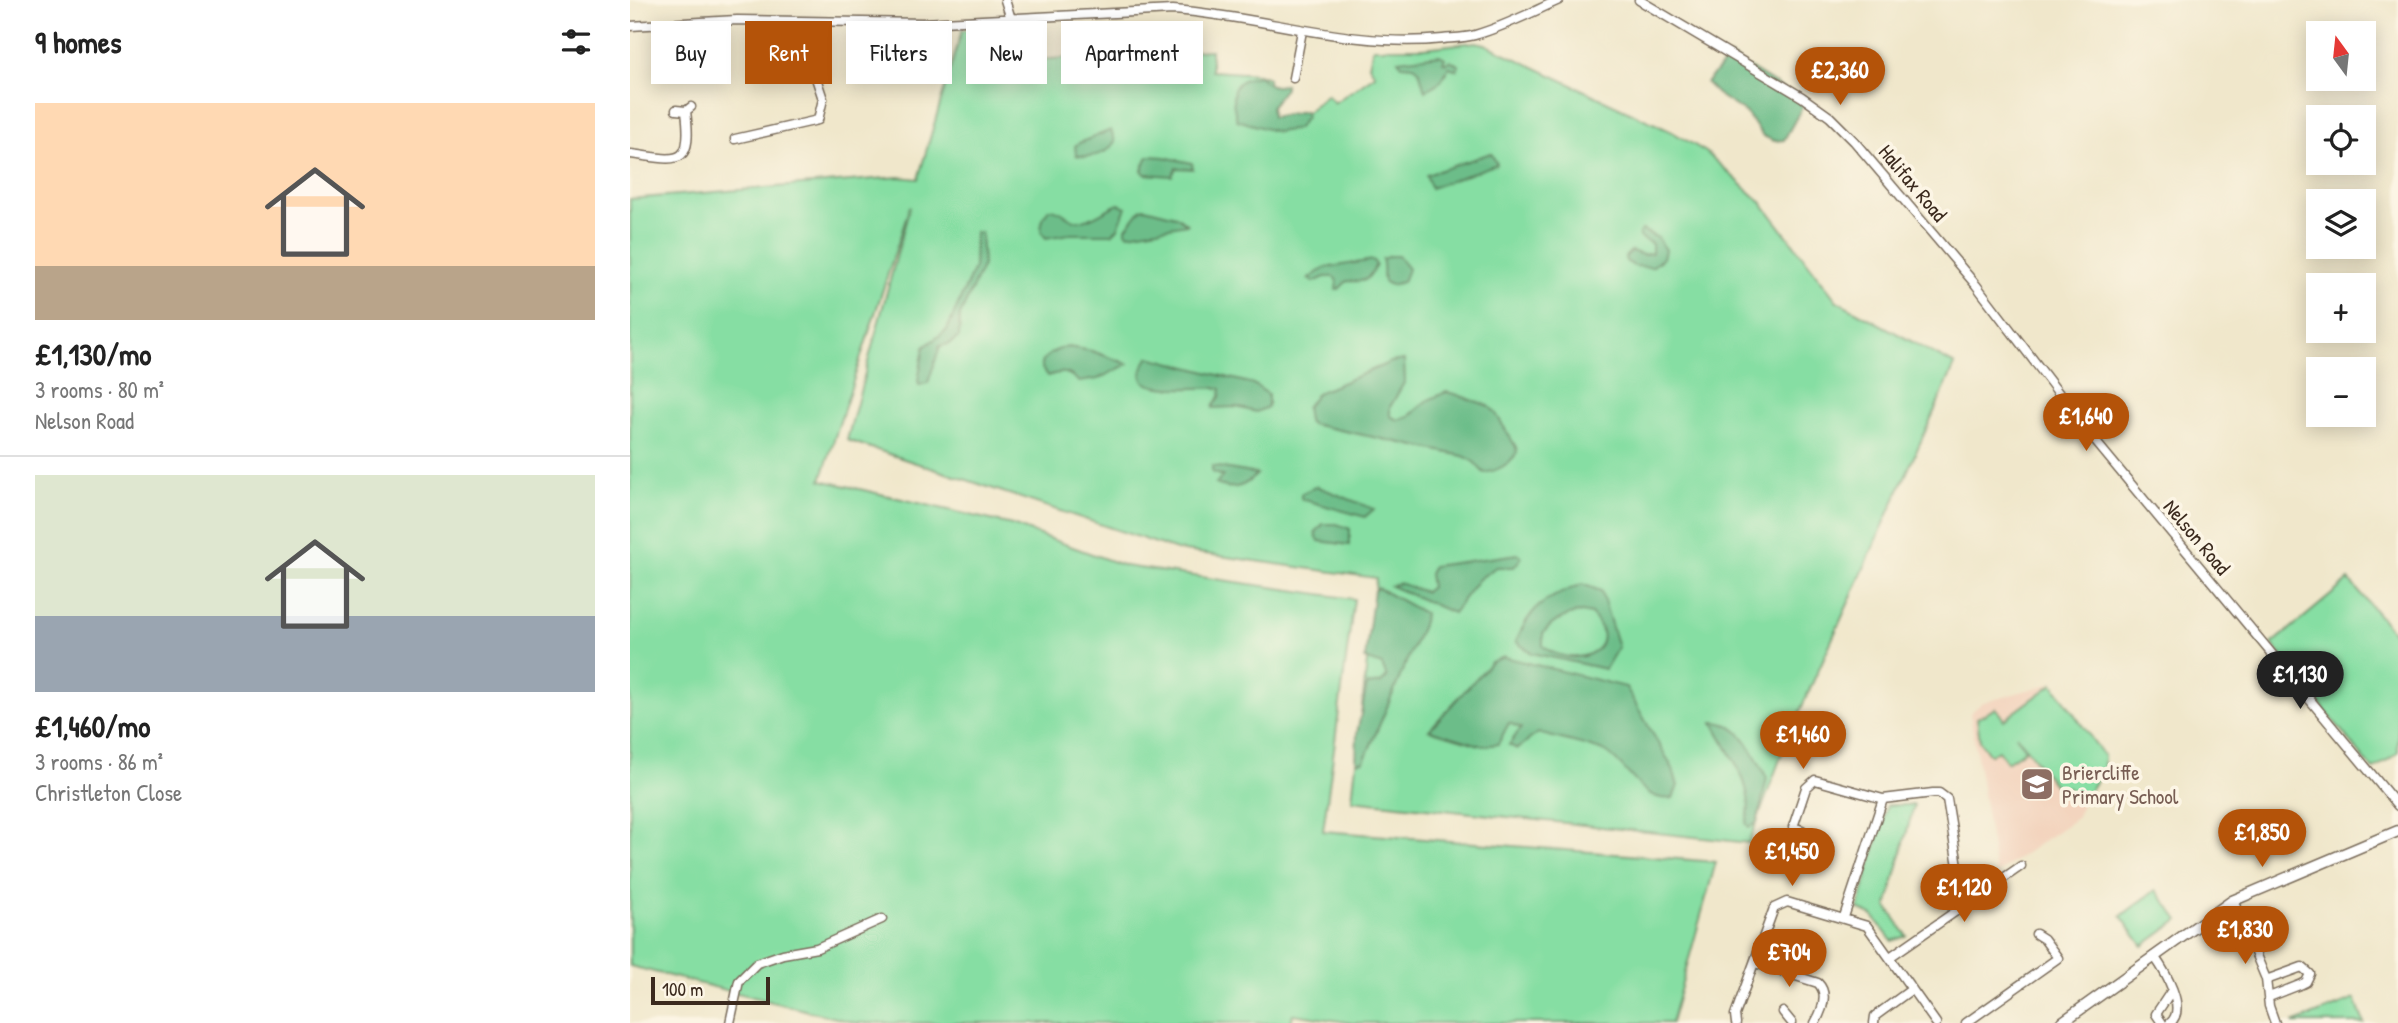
<!DOCTYPE html>
<html lang="en">
<head>
<meta charset="utf-8">
<style>
  body { margin:0; font-family:"Patrick Hand",sans-serif; background:#f2f2f2; color:#222; height:100vh; display:flex; flex-direction:column; font-size:26px; white-space:nowrap }
  * { box-sizing:border-box; margin:0 }
  p { font-size:23px; color:#767676 }
  .icon { flex:none; width:38px; height:38px; fill:none; stroke:currentColor; stroke-width:2; stroke-linecap:round; stroke-linejoin:round }
  .map { position:relative; flex:1; overflow:hidden }
  .details { display:flex; flex-direction:column; background:#fff; width:630px }
  .details>* { flex:none }
  .top-card { position:absolute; left:21px; top:21px; width:665px; height:63px; display:flex; gap:14px }
  .needle { width:46px; rotate:345deg }
  .controls { position:absolute; left:1676px; top:21px; display:grid; gap:14px }
  .controls a { display:grid; place-items:center; width:70px; height:70px; border-radius:0px; background:#fff; box-shadow:0 4px 18px #0003; font-size:35px }
  .scale { position:absolute; left:21px; bottom:18px; width:119px; box-sizing:border-box; padding-left:7px; border:4px solid #3b2a1e; border-top:0; font-size:19px; line-height:24px; white-space:nowrap; color:#3b2a1e; -webkit-text-stroke:5px #fcf5e5; paint-order:stroke }
  .price { position:absolute; translate:-50% -60px; padding:0 16px; border-radius:24px; background:#b45309; color:#fff; font-size:23px; line-height:46px; filter:drop-shadow(0 2px 4px #0008) }
  .price::after { content:''; position:absolute; left:50%; top:42px; width:21px; height:16px; margin-left:-10px; background:inherit; clip-path:polygon(0 0,100% 0,50% 100%) }
  .price.active { background:#222; color:#fff }
  ul { padding:0; list-style:none }
  li { display:grid; align-content:center; gap:14px; height:371px; padding:0 35px }
  li+li { border-top:2px solid #e0e0e0 }
  li span { display:grid; place-items:center; height:217px; border-radius:0px; color:#555 }
  li>.icon { margin-inline-start:auto }
  span .icon { width:126px; height:126px; fill:#fffc; stroke-width:1 }
  li b { font-size:30px }
  h2 { display:flex; justify-content:space-between; align-items:center; height:84px; padding:0 35px; font-size:30px }
  .tag { padding:0 24px; border-radius:0px; background:#fff; box-shadow:0 4px 18px #0003; font-size:24px; line-height:63px }
  .tag.active { background:#b45309; color:#fff }
  main { display:flex; flex:1; min-height:0 }
  .map>svg:first-child { display:block }
</style>
</head>
<body>
<main>
<section class="details">
<h2>9 homes<svg class="icon" aria-label="filters" viewBox="0 0 24 24"><path d="M4 7h16M4 17h16"/><circle cx="9" cy="7" r="2"/><circle cx="15" cy="17" r="2"/></svg></h2>
<ul>
<li><span style="background:linear-gradient(#ffd9b3 75%,#b9a48a 0)"><svg class="icon" aria-label="home" viewBox="0 0 24 24"><path d="M3 11l9-7 9 7M6 9v11h12V9"/></svg></span><div><b>£1,130/mo</b><p>3 rooms · 80 m²</p><p>Nelson Road</p></div></li>
<li><span style="background:linear-gradient(#dfe7d0 65%,#9aa5b1 0)"><svg class="icon" aria-label="home" viewBox="0 0 24 24"><path d="M3 11l9-7 9 7M6 9v11h12V9"/></svg></span><div><b>£1,460/mo</b><p>3 rooms · 86 m²</p><p>Christleton Close</p></div></li>
</ul>
</section>
<div class="map">
<svg width="1768" height="1023" viewBox="0 0 1768 1023">
  <rect width="100%" height="100%" fill="#fcf5e5"/>
  <filter id="ink" filterUnits="userSpaceOnUse"><feTurbulence type="fractalNoise" baseFrequency=".0143" numOctaves="2"/><feDisplacementMap in="SourceGraphic" scale="14" xChannelSelector="R" yChannelSelector="G"/><feConvolveMatrix kernelMatrix="1 2 1 2 8 2 1 2 1" color-interpolation-filters="sRGB"/></filter>
  <filter id="wash" filterUnits="userSpaceOnUse"><feTurbulence type="fractalNoise" baseFrequency=".00686" numOctaves="4" result="noise"/><feDisplacementMap in="SourceGraphic" scale="28" xChannelSelector="R" yChannelSelector="G"/><feGaussianBlur stdDeviation="1.57" result="paint"/><feColorMatrix in="noise" values="0 0 0 0 0 0 0 0 0 0 0 0 0 0 0 0 0 1.4 0 .05"/><feComposite in="paint" operator="in"/></filter>
  <g filter="url(#wash)">
    <rect width="100%" height="100%" fill="#f0e7cb"/>
    <path fill="#f3d4be" d="M1419,684H1423L1474,756V767L1454,800L1446,818L1366,874L1340,713L1352,703Z"/>
    <path fill="#86dea3" stroke="#608460" stroke-width="2" d="M382,27L384,61L581,50V71L628,74L638,78L640,120L676,113L697,94L704,103L745,75L739,65L743,48H794L846,42L855,44L1042,132L1076,152L1132,203L1207,301L1325,365L1157,740L1119,843L722,800L746,578L547,550L217,440L280,206L191,480L382,525L495,566L724,599L693,831L1086,862L1041,1023H722L663,1014L661,1023H226L0,966V199L269,177L288,179L332,30Z
      M1719,580L1768,638V753L1743,770L1642,644Z
      M1423,684L1474,756V767L1454,800L1437,787L1429,791L1386,735L1395,750L1377,762L1368,750L1360,755L1350,741L1347,718L1366,708L1374,720Z
      M1257,805H1284L1257,907L1277,936L1262,941L1243,916L1228,909Z
      M1526,890L1549,920L1513,946L1491,916Z
      M1725,999L1734,1023H1663Z"/>
    <path fill="#6cbd89" stroke="#547454" stroke-width="2" fill-rule="evenodd" d="M810,55L815,58L813,62L817,63L820,60L828,65L827,70L819,67L811,81L795,91L789,70L784,66L772,65L768,60Z
      M1100,56L1175,102L1154,140L1144,141L1133,136L1116,113L1087,94L1076,83Z
      M629,76C638,84 643,89 655,84V88L641,107L642,117L674,111L676,117L667,129L647,132L607,120C604,108 598,89 611,81C616,78 624,77 629,76Z
      M481,130L485,141C479,154 459,159 446,155L445,146L449,143Z
      M861,153L867,164L801,188L796,175Z
      M520,156L534,157L562,163L563,169L546,168L542,176L515,174L512,170L517,158Z
      M489,204L496,207L488,228L482,234H439L416,238L411,232L412,219L419,209C431,209 435,217 445,220C459,224 476,208 489,204Z
      M515,208L546,216L557,224L499,234L496,232V228L511,209Z
      M1012,230L1028,238L1035,250L1033,258L1022,267L1004,266L996,261L995,257L1001,251L1013,255L1022,253V244L1010,237L1009,233Z
      M345,232L351,233L353,265L330,315L329,337L319,344L310,346L298,383L289,385L288,381L294,347L317,330L344,268Z
      M760,256H768L778,269L773,282L761,285L754,282C752,274 755,268 752,259Z
      M743,260L746,265C737,282 736,282 717,281L708,290H706L707,281L704,277H695L684,282L678,279L694,268Z
      M438,347L462,351L498,364L468,379L449,382C438,371 433,371 418,376C400,361 426,349 438,347Z
      M519,357L623,384L638,394V407L626,412L606,407L583,408L584,404L590,397L591,389C578,383 484,403 519,357Z
      M774,360L775,381L760,407V416L768,420L778,417L798,400L816,392L825,394L859,406L865,412L886,447L887,452C881,464 867,471 854,473L842,460L833,456L681,424L678,421L676,407L687,393L761,362Z
      M582,466L627,474C615,487 603,491 586,484L593,476L582,472Z
      M686,486L744,509L735,517L671,499V494Z
      M693,524H707L720,529V545L689,541L685,533Z
      M888,554L892,557L884,567H866L848,580L823,613L761,586L769,583L795,592L801,587L799,574L803,566Z
      M952,584L971,591L988,647L975,669L902,653L886,642C902,603 915,600 952,584ZM952,612L961,614C997,651 941,671 913,646V633C923,622 937,614 952,612Z
      M748,588L794,613L793,623L734,761L726,762L727,733L737,685L751,683L757,677L752,665L735,659L744,590Z
      M874,657L996,687L1043,769L1048,786L1043,798C1013,804 998,766 977,753C966,746 924,738 908,733L887,749L879,745L891,728L879,723L868,744L853,746L799,730L861,662Z
      M1083,722C1113,722 1124,755 1137,778L1127,823L1119,827L1116,823C1128,789 1098,752 1083,722Z"/>
  </g>
  <g filter="url(#ink)">
    <g fill="none" stroke-linecap="round" stroke-linejoin="round">
      <g stroke="#7a6c5b" stroke-width="11">
        <path id="minor" d="M375,0L381,19
          M1009,0L1172,97L1200,117L1224,141L1346,285L1466,442L1768,806
          M0,26L107,20L293,23L543,10C634,16 721,49 813,39C823,38 835,38 845,35C874,27 902,12 929,0
          M663,78L672,31
          M46,110L56,111L61,107
          M105,139L188,120L193,99L186,78V23
          M0,154C48,160 63,169 56,111
          M1172,830L1163,827L1176,788L1185,780L1253,799
          M1603,900L1636,979L1639,1006L1645,1023
          M1214,917L1253,799L1303,793H1309L1317,799L1330,878L1343,899
          M1524,956C1534,970 1558,1009 1540,1023
          M1260,957L1391,866
          M1125,963L1188,983C1199,994 1192,1011 1185,1023
          M1636,980L1672,967L1680,974L1676,982L1672,984L1639,997
          M1153,1012L1162,1023
          M100,1023L109,981L127,963L153,954L187,948L252,919
          M1106,1023L1105,1015L1144,908L1157,902L1237,926L1306,1023
          M1244,1023L1245,1016L1282,989
          M1336,1023L1428,958L1414,939L1406,934
          M1532,1023L1526,1014L1542,990"/>
      </g>
      <g stroke="#7a6c5b" stroke-width="13">
        <path id="tertiary" d="M1431,1023L1602,901L1768,831"/>
      </g>
      <use href="#minor" stroke="#fff" stroke-width="8"/>
      <use href="#tertiary" stroke="#fff" stroke-width="10"/>
    </g>
  </g>
  <defs>
    <g id="school-square" transform="scale(1.75)"><rect x="-9" y="-9" width="18" height="18" rx="4" fill="#8d6e63" stroke="#fcf5e5"/><path d="M0-5L7-2L0 1L-7-2ZM-4 1L0 2.5L4 1V4Q0 6-4 4Z" fill="#fff"/></g>
  </defs>
  <g fill-rule="evenodd">
    <use href="#school-square" x="1407" y="784"/>
  </g>
  <g text-anchor="middle" dominant-baseline="central" stroke-width="7" stroke-linejoin="round" paint-order="stroke">
    <g font-size="21" fill="#3b2a1e" stroke="#fcf5e5">
      <text transform="translate(1283 183) rotate(50)">Halifax Road</text>
      <text transform="translate(1567 537) rotate(50)">Nelson Road</text>
    </g>
    <g font-size="21" fill="#785e54" stroke="#fcf5e5" text-anchor="start">
      <text x="1432" y="772">Briercliffe<tspan x="1432" dy="24">Primary School</tspan></text>
    </g>
  </g>
</svg>
<div class="controls">
<a><svg class="needle" viewBox="-14 -14 28 28"><path d="M0-13l5 13h-10z" fill="#e53935"/><path d="M0 13l5-13h-10z" fill="#767676"/></svg></a>
<a><svg class="icon" aria-label="locate" viewBox="0 0 24 24"><circle cx="12" cy="12" r="6"/><path d="M12 2v4M12 18v4M2 12h4M18 12h4"/></svg></a>
<a><svg class="icon" aria-label="layers" viewBox="0 0 24 24"><path d="M12 4l9 5-9 5-9-5zM3 14l9 5 9-5"/></svg></a>
<a>+</a>
<a>−</a>
</div>
<div class="scale">100 m</div>
<b class="price" style="left:1210px;top:107px">£2,360</b>
<b class="price" style="left:1456px;top:453px">£1,640</b>
<b class="price active" style="left:1670px;top:711px">£1,130</b>
<b class="price" style="left:1173px;top:771px">£1,460</b>
<b class="price" style="left:1632px;top:869px">£1,850</b>
<b class="price" style="left:1162px;top:888px">£1,450</b>
<b class="price" style="left:1334px;top:924px">£1,120</b>
<b class="price" style="left:1615px;top:966px">£1,830</b>
<b class="price" style="left:1159px;top:989px">£704</b>
<div class="top-card">
<a class="tag">Buy</a>
<a class="tag active">Rent</a>
<a class="tag">Filters</a>
<a class="tag">New</a>
<a class="tag">Apartment</a>
</div>
</div>
</main>
</body>
</html>
